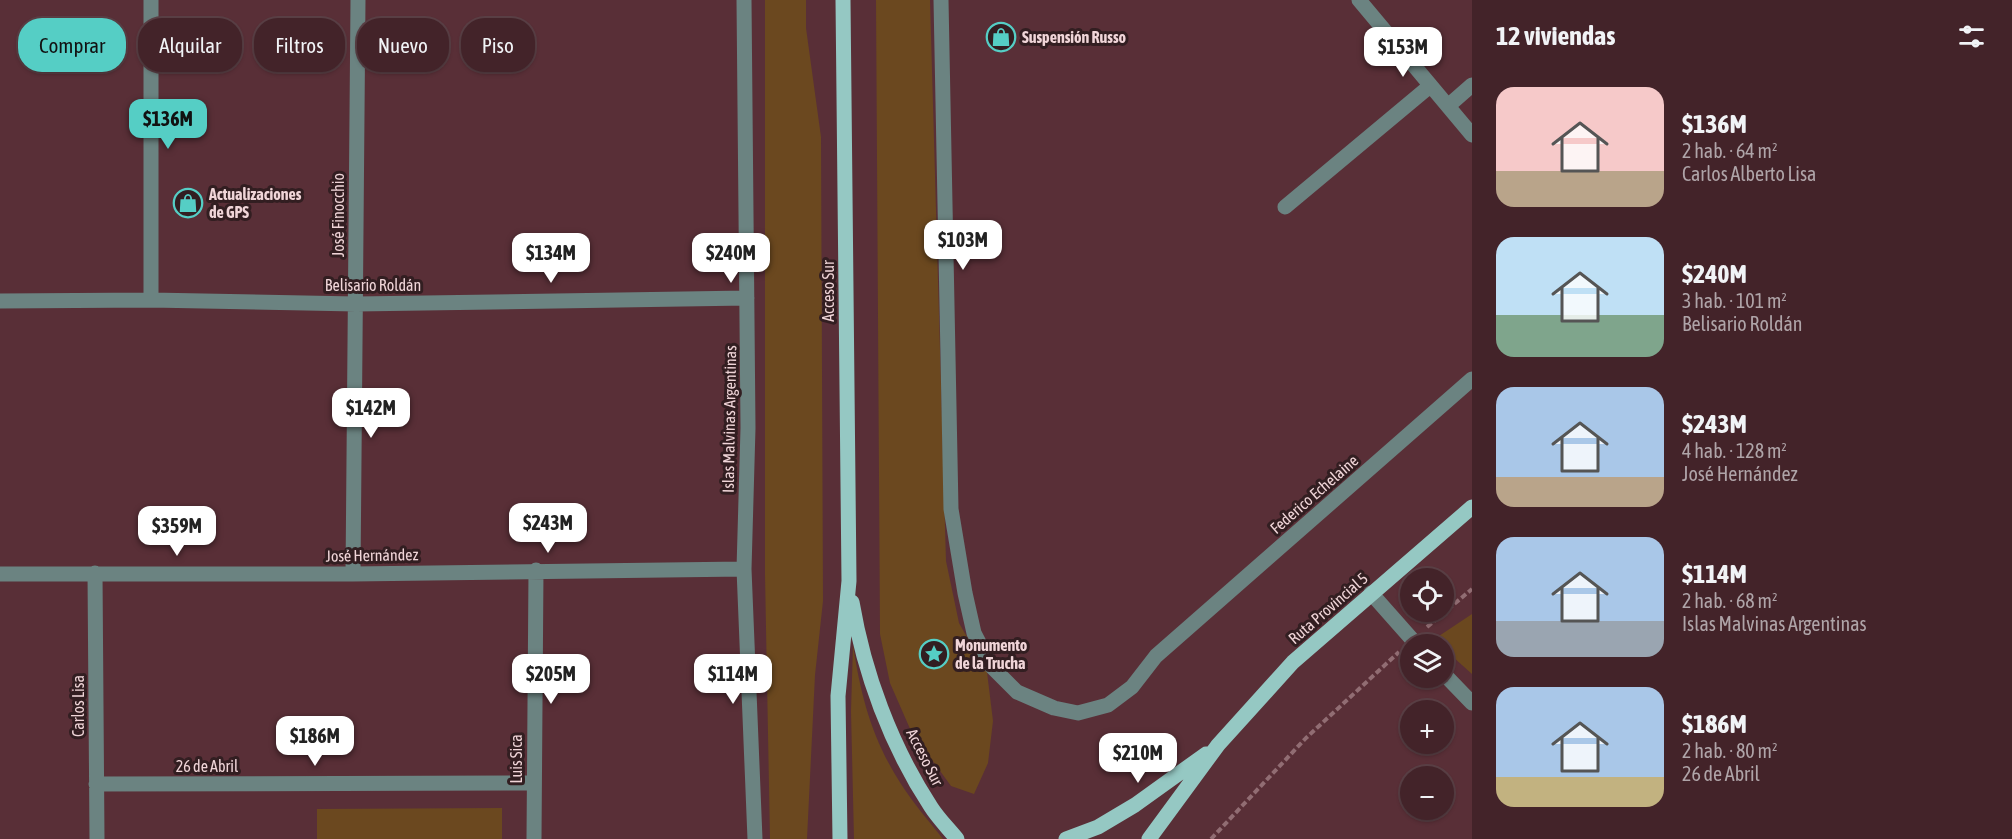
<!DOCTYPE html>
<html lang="es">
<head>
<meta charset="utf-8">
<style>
  body { margin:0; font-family:"Asap Condensed",sans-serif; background:#4a2b31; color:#f1f3f6; height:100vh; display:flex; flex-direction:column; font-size:22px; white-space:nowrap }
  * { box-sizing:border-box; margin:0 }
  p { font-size:20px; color:#afa4a8 }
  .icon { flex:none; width:33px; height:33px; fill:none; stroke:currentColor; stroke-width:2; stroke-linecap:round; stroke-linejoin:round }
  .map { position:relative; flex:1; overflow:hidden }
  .drawer { display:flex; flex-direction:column; background:#432329; width:540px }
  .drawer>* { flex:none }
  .hud { position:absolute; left:18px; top:18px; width:570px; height:54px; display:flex; gap:12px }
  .controls { position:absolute; left:1400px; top:568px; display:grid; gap:12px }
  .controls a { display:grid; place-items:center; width:54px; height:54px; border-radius:50%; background:#432329; box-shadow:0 2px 4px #0004,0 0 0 2px #5b4046; font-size:30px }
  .price { position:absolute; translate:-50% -51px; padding:0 14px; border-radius:12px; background:#fff; color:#222; font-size:20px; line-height:39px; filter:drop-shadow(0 2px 3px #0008) }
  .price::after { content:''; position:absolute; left:50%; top:36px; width:18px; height:14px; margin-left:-9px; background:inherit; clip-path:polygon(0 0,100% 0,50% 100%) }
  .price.selected { background:#55cec5; color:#111 }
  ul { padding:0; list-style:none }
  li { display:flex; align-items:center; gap:18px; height:150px; padding:0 24px }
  li span { display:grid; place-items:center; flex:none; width:168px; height:120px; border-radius:18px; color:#555 }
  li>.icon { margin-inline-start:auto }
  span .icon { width:72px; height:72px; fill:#fffc; stroke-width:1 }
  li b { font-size:26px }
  h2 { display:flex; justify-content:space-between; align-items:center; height:72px; padding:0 24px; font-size:26px }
  .chip { padding:0 21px; border-radius:24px; background:#432329; box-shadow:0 2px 4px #0004,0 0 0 2px #5b4046; font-size:21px; line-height:54px }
  .chip.selected { background:#55cec5; color:#111 }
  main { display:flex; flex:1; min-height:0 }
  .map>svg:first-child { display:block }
</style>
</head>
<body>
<main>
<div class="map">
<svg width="1472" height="839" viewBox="0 0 1472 839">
  <rect width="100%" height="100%" fill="#592f37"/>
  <path fill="#6b481f" d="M765,0H806V28L821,137L823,601L815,675L807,839H770L765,575Z
    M876,0H930L946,561L959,623L987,672L993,721L988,763L974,794L951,786L911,731L890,683L880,634Z
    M1472,614V674L1443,648V645H1439L1433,640Z
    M853,645C861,697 872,739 901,784C913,803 929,821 943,839H854L851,711Z
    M502,808V839H317V809Z"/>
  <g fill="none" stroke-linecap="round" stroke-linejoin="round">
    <path stroke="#916d73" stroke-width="4" stroke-dasharray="6 3" stroke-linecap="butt" d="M1427,627L1472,589
      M1211,839L1306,738L1399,652"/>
    <path stroke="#6b8381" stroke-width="15" d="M151,0V300
      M744,0L748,428L744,569L755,839
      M941,0L951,509L965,593L974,633L991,666L1017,692L1054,708L1078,713L1108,705L1132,687L1156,656L1472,379
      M1359,0L1472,135
      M1448,106L1472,85
      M1285,207L1430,86
      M0,301L151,300L356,304L747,298
      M95,573L97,839
      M0,574H353L744,569
      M353,574L358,0
      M1371,593L1417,645
      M1443,673L1472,703
      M96,784L533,783
      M534,839L536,570"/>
    <path stroke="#95c8c3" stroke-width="15" d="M852,602C864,673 891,746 931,807C938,818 948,828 957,839
      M840,839L838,696L849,581L843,0
      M1066,839L1098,827L1135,805L1206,754
      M1149,839L1218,745L1293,662L1472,507"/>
  </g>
  <defs>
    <g id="shop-ring" transform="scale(1.5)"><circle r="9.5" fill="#321e21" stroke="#55cec5" stroke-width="1.5"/><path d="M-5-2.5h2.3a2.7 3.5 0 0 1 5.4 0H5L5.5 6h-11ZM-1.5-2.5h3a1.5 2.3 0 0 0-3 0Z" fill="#55cec5"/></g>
    <g id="sight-ring" transform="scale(1.5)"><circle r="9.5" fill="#321e21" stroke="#55cec5" stroke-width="1.5"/><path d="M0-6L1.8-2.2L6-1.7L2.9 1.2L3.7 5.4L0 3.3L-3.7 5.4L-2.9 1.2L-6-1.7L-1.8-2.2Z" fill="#55cec5"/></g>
  </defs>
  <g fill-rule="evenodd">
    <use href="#shop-ring" x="1001" y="37"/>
    <use href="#shop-ring" x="188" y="203"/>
    <use href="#sight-ring" x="934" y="654"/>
  </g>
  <g text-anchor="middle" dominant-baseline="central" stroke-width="6" stroke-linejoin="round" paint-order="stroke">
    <g font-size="16" font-weight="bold" fill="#f0d5d8" stroke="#321e21" text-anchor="start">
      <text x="1022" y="37">Suspensión Russo</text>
      <text x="209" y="194">Actualizaciones<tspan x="209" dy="18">de GPS</tspan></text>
      <text x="955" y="645">Monumento<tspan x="955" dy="18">de la Trucha</tspan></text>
    </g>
    <g font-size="16" fill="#f0d5d8" stroke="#321e21">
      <text transform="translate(338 215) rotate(-90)">José Finocchio</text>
      <text x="373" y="285">Belisario Roldán</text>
      <text transform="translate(828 291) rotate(-90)">Acceso Sur</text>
      <text transform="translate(729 419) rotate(-89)">Islas Malvinas Argentinas</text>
      <text transform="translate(1314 494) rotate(-41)">Federico Echelaine</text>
      <text transform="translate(372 555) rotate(-1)">José Hernández</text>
      <text transform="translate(1328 608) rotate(-41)">Ruta Provincial 5</text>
      <text transform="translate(78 706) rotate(-90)">Carlos Lisa</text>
      <text transform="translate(925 757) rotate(63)">Acceso Sur</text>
      <text transform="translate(516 759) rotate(-90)">Luis Sica</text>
      <text x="207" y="766">26 de Abril</text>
    </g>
  </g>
</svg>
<div class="controls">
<a><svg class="icon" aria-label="locate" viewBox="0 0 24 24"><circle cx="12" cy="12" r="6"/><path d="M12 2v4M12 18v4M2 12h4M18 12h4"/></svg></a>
<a><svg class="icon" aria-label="layers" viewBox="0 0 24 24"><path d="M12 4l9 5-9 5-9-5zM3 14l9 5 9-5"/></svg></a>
<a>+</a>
<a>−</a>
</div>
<b class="price" style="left:1403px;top:78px">$153M</b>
<b class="price selected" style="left:168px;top:150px">$136M</b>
<b class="price" style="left:963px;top:271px">$103M</b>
<b class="price" style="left:551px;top:284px">$134M</b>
<b class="price" style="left:731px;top:284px">$240M</b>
<b class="price" style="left:371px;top:439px">$142M</b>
<b class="price" style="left:548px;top:554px">$243M</b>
<b class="price" style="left:177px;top:557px">$359M</b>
<b class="price" style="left:551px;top:705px">$205M</b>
<b class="price" style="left:733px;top:705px">$114M</b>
<b class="price" style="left:315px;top:767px">$186M</b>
<b class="price" style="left:1138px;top:784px">$210M</b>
<div class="hud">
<a class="chip selected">Comprar</a>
<a class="chip">Alquilar</a>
<a class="chip">Filtros</a>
<a class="chip">Nuevo</a>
<a class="chip">Piso</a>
</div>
</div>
<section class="drawer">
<h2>12 viviendas<svg class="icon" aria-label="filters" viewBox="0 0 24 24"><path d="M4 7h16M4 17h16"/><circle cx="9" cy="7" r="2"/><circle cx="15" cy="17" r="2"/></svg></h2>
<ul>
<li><span style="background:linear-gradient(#f6c9c9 70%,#b9a48a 0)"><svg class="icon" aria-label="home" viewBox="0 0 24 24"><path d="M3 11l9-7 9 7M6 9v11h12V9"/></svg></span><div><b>$136M</b><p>2 hab. · 64 m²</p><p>Carlos Alberto Lisa</p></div></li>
<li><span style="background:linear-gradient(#bfe0f5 65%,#7fa58c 0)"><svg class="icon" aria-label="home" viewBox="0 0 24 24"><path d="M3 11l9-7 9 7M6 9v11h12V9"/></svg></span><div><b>$240M</b><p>3 hab. · 101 m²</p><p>Belisario Roldán</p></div></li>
<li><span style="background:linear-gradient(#a9c7e8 75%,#b9a48a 0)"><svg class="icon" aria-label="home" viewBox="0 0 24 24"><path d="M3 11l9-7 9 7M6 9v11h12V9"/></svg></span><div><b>$243M</b><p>4 hab. · 128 m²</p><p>José Hernández</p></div></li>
<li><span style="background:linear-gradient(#a9c7e8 70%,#9aa5b1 0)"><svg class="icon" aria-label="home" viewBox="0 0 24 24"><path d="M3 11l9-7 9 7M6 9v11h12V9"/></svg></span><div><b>$114M</b><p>2 hab. · 68 m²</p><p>Islas Malvinas Argentinas</p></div></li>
<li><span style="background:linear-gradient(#a9c7e8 75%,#c2b280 0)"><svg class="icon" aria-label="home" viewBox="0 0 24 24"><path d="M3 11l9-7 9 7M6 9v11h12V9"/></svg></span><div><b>$186M</b><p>2 hab. · 80 m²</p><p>26 de Abril</p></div></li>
</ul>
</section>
</main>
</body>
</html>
